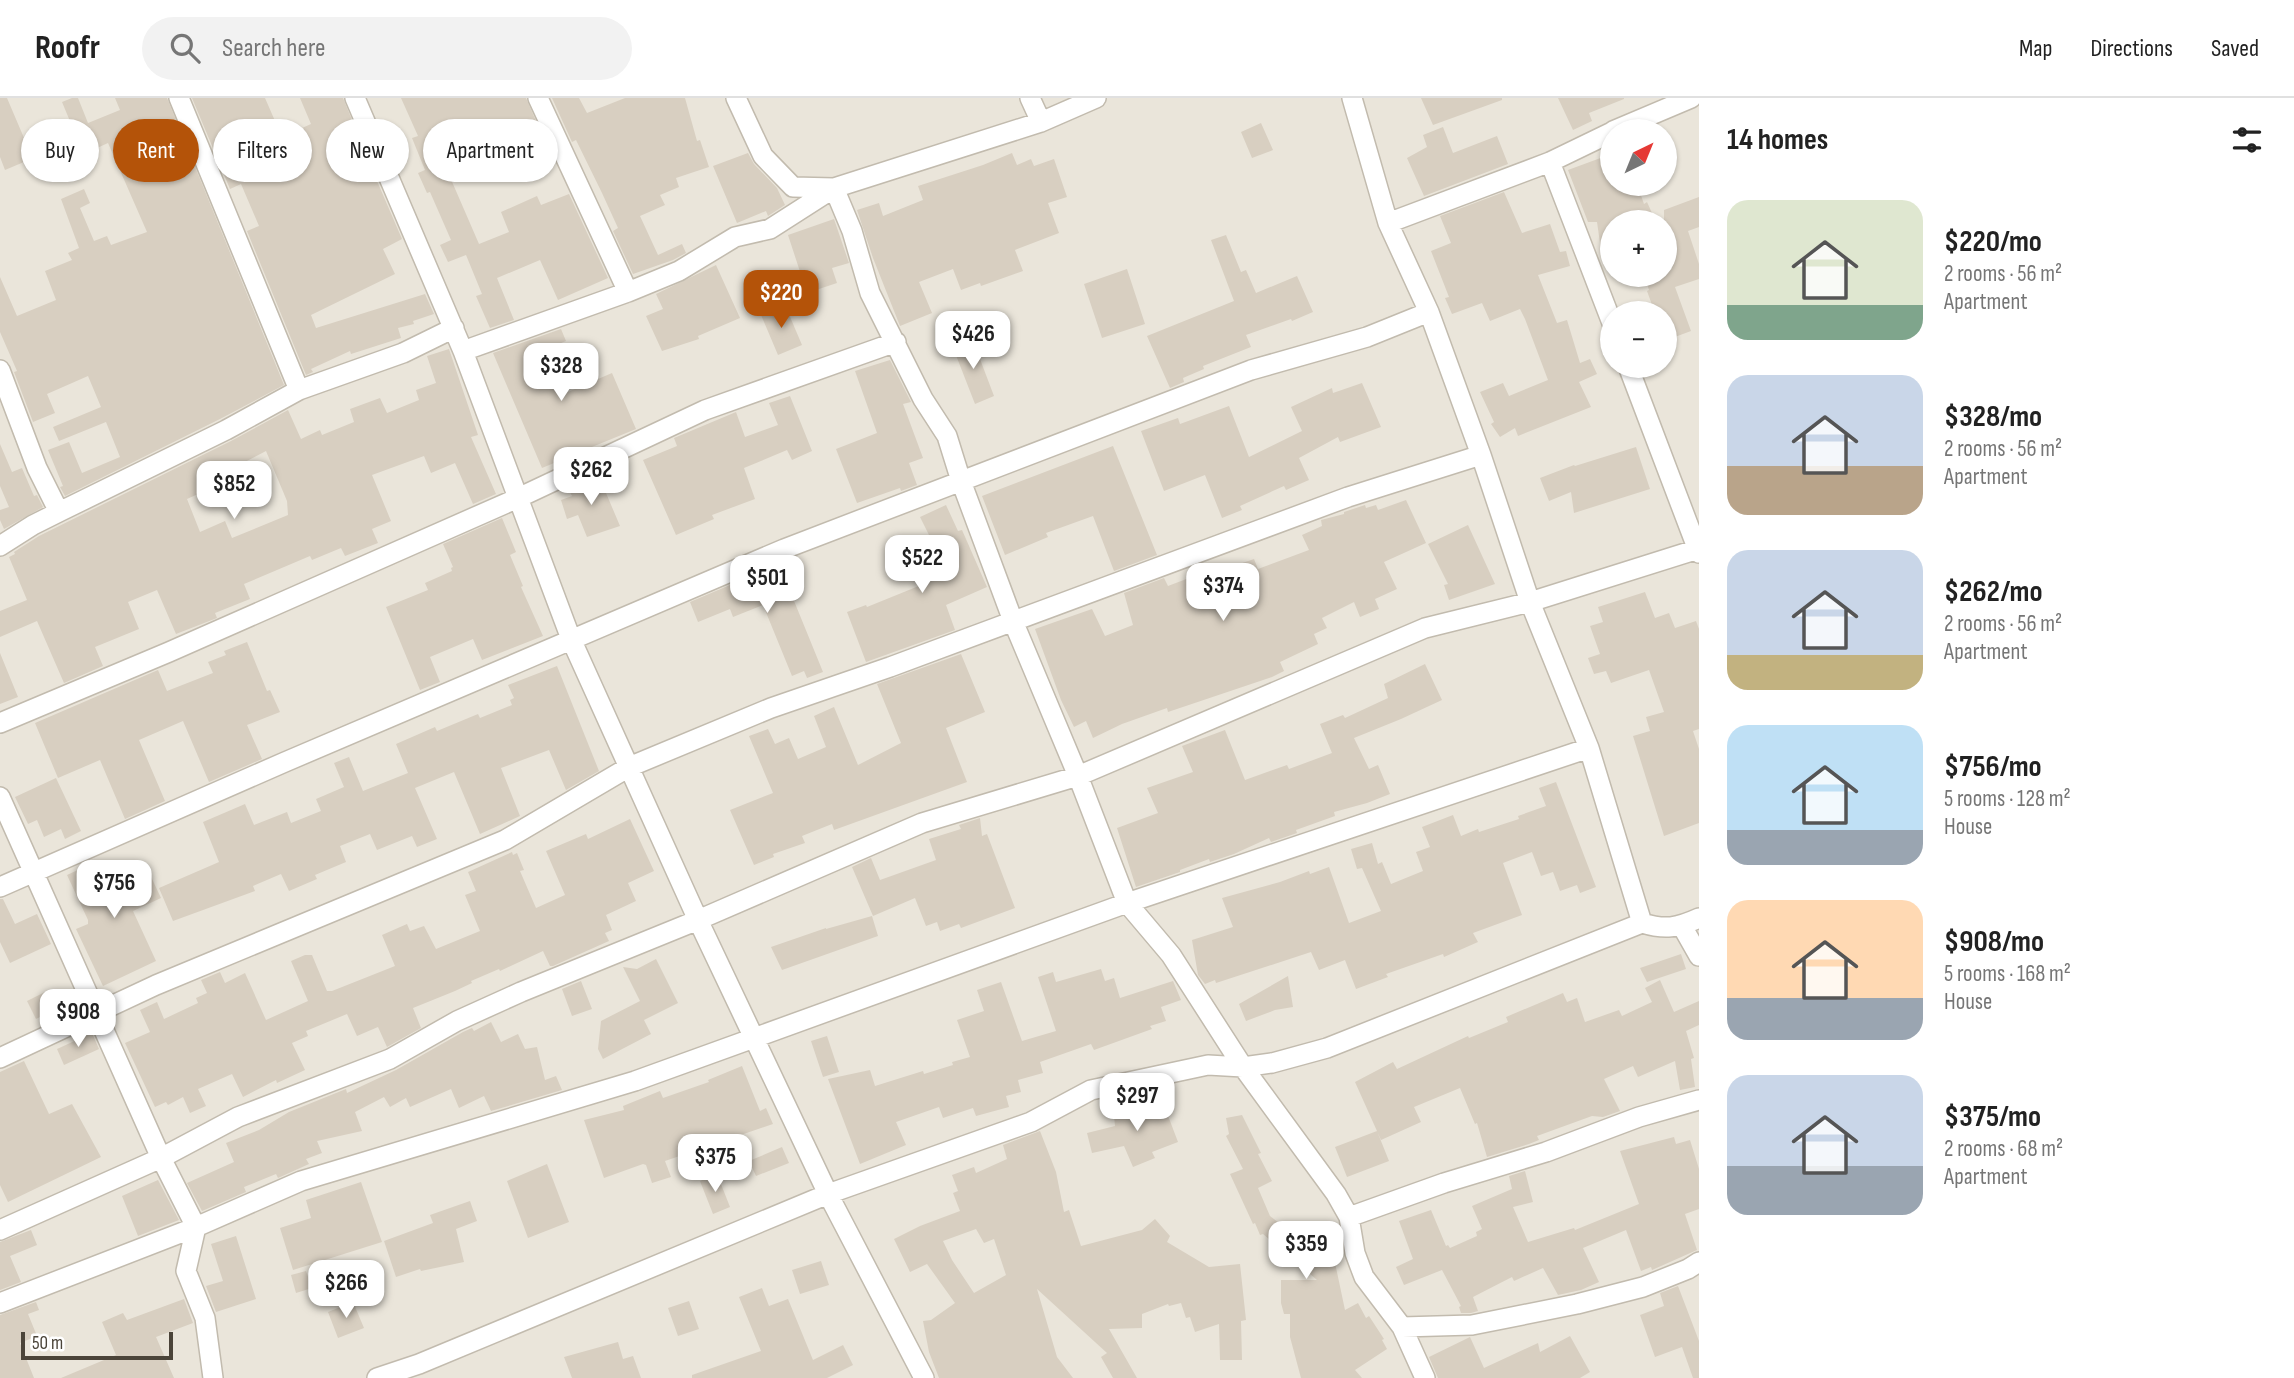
<!DOCTYPE html>
<html lang="en">
<head>
<meta charset="utf-8">
<style>
  body { margin:0; font-family:"Sofia Sans Condensed",sans-serif; background:#f2f2f2; color:#222; height:100vh; display:flex; flex-direction:column; font-size:26px; white-space:nowrap }
  * { box-sizing:border-box; margin:0 }
  p { font-size:23px; color:#767676 }
  .icon { flex:none; width:38px; height:38px; fill:none; stroke:currentColor; stroke-width:2; stroke-linecap:round; stroke-linejoin:round }
  .map { position:relative; flex:1; overflow:hidden }
  .panel { display:flex; flex-direction:column; background:#fff; width:595px }
  .panel>* { flex:none }
  .hud { position:absolute; left:21px; top:21px; width:665px; height:63px; display:flex; gap:14px }
  .needle { width:46px; rotate:43deg }
  .controls { position:absolute; left:1600px; top:21px; display:grid; gap:14px }
  .controls a { display:grid; place-items:center; width:77px; height:77px; border-radius:50%; background:#fff; box-shadow:0 2px 5px #0004; font-size:35px }
  .scale { position:absolute; left:21px; bottom:18px; width:152px; box-sizing:border-box; padding-left:7px; border:4px solid #4b4439; border-top:0; font-size:19px; line-height:24px; white-space:nowrap; color:#4b4439; -webkit-text-stroke:5px #fff; paint-order:stroke }
  .price { position:absolute; translate:-50% -60px; padding:0 16px; border-radius:14px; background:#fff; color:#222; font-size:23px; line-height:46px; filter:drop-shadow(0 2px 4px #0008) }
  .price::after { content:''; position:absolute; left:50%; top:42px; width:21px; height:16px; margin-left:-10px; background:inherit; clip-path:polygon(0 0,100% 0,50% 100%) }
  .price.selected { background:#b45309; color:#fff }
  ul { padding:0; list-style:none }
  li { display:flex; align-items:center; gap:21px; height:175px; padding:0 28px }
  li span { display:grid; place-items:center; flex:none; width:196px; height:140px; border-radius:21px; color:#555 }
  li>.icon { margin-inline-start:auto }
  span .icon { width:84px; height:84px; fill:#fffc; stroke-width:1 }
  li b { font-size:30px }
  h2 { display:flex; justify-content:space-between; align-items:center; height:84px; padding:0 28px; font-size:30px }
  .pill { padding:0 24px; border-radius:32px; background:#fff; box-shadow:0 2px 5px #0004; font-size:24px; line-height:63px }
  .pill.selected { background:#b45309; color:#fff }
  header { display:flex; align-items:center; gap:42px; box-sizing:border-box; height:98px; padding:0 35px; background:#fff; border-bottom:2px solid #e0e0e0 }
  header strong { font-size:33px }
  nav { display:flex; gap:38px; margin-inline-start:auto; font-size:24px }
  .search { width:490px; height:63px; background:#f2f2f2; display:flex; align-items:center; gap:18px; box-sizing:border-box; padding:0 24px; border-radius:38px; color:#767676; font-size:26px }
  main { display:flex; flex:1; min-height:0 }
  .map>svg:first-child { display:block }
</style>
</head>
<body>
<header>
<strong>Roofr</strong>
<div class="search"><svg class="icon" aria-label="search" viewBox="0 0 24 24"><circle cx="10" cy="10" r="6"/><path d="M15 15l6 6"/></svg>Search here</div>
<nav><a>Map</a><a>Directions</a><a>Saved</a></nav>
</header>
<main>
<div class="map">
<svg width="1699" height="1280" viewBox="0 0 1699 1280">
  <rect width="100%" height="100%" fill="#f6f3ec"/>
  <path fill="#eae5da" fill-rule="evenodd" d="M0,0H1699V1280H0ZM1612,33H1664V86H1612ZM1612,124H1664V177H1612ZM1612,215H1664V268H1612Z"/>
  <path fill="#d8cfc1" fill-rule="evenodd" d="M0,0H7L27,47L72,28L62,4L72,0H78L88,25L120,12L115,0H167L284,287L220,321L65,398L60,389L63,388L48,352L69,344L82,375L120,359L106,324L59,343L53,329L101,309L88,278L47,296L55,315L33,324L14,274L17,273L0,234V179L17,218L56,202L45,173L72,162L68,155L79,150L61,101L84,91L90,105L80,110L94,143L107,138L111,147L147,134L108,45L38,77L31,61L5,72L0,59Z
    M192,0H265L282,39L311,26L300,0H343L359,39L355,41L370,77L374,76L402,141L383,151L395,176L311,217L316,230L425,196L434,216L413,223L414,226L398,230L401,240L351,256L350,253L311,271L313,274L306,277L247,133L259,128L241,86L230,91Z
    M401,0H526L549,53L502,75L485,38L440,56L479,146L509,134L501,114L537,98L541,107L569,96L608,180L558,202L540,162L497,180L514,222L490,230L476,198L482,196L466,157L448,164L440,147L451,142L430,94L427,95L418,75L425,72L412,40L418,38Z
    M552,0H579L587,15L625,0H685L697,43L700,42L709,69L676,80L679,89L660,97L665,107L640,118L658,157L682,146L686,155L673,162L633,176L613,133L618,130L602,95L576,42L572,44Z
    M1421,0H1502V2L1433,27Z
    M1558,0H1624V1L1589,15L1592,23L1573,32Z
    M1261,25L1273,52L1252,60L1241,34Z
    M1443,29L1453,55L1497,38L1508,66L1424,98L1407,60L1427,49L1423,37Z
    M748,55L754,66L777,90L785,107L768,118L766,113L737,125L713,68Z
    M1012,55L1017,67L1031,61L1034,68L1054,61L1067,99L1048,105L1059,135L1015,152L1023,173L981,188L980,185L961,192L953,171L919,184L932,215L900,228L873,160L857,112L879,105L883,118L923,102L918,88L983,67Z
    M1606,58L1612,73V86H1637L1644,106L1647,104L1656,124H1612V158L1602,159L1597,124H1588L1568,72Z
    M1504,94L1522,135L1550,126L1560,154L1566,153L1570,168L1538,177L1557,225L1567,222L1580,265L1590,261L1597,276L1579,284L1591,309L1518,338L1515,330L1500,339L1491,326L1494,324L1480,294L1503,285L1509,298L1548,282L1525,221L1520,211L1490,223L1482,205L1452,216L1445,200L1449,199L1431,153L1451,145L1440,118Z
    M1699,99V129L1688,133L1699,166V181L1675,189L1691,233L1664,243V215H1655L1647,193L1649,192L1645,180L1664,177V174L1672,171L1664,149V112Z
    M834,121L849,165L832,170L837,185L807,195L788,137Z
    M1226,137L1241,174L1246,172L1256,195L1297,178L1313,214L1292,223L1291,221L1246,237L1251,249L1203,268L1204,271L1183,280L1184,284L1170,290L1147,238L1234,203L1211,142Z
    M716,167L740,220L698,238L699,241L662,253L646,218L663,211L656,196Z
    M1127,171L1145,226L1102,240L1084,186Z
    M785,207L802,247L778,257L761,217Z
    M561,231L566,243L549,250L568,294L612,275L636,331L587,351L588,354L556,369L554,365L542,370L493,255Z
    M972,240L994,298L975,306L952,247Z
    M449,251L478,337L471,339L496,396L473,406L455,365L431,375L424,358L372,377L391,423L372,431L378,445L345,458L341,450L312,462L310,458L244,486L250,501L215,515L217,520L176,536L157,492L128,504L139,531L95,549L103,568L64,585L37,523L0,539V513L27,502L9,459L15,456L14,454L39,438L231,343L288,312L301,341L320,332L322,337L354,324L350,311L380,300L387,315L419,302L416,292L436,285L427,258ZM266,353L287,403L288,417L232,440L225,423L200,434L187,401L225,384L222,376Z
    M890,262L911,304L903,306L923,360L909,365L917,387L901,393L900,390L857,405L836,351L877,335L855,273Z
    M1362,285L1381,329L1340,344L1338,339L1299,360L1309,382L1286,392L1284,388L1240,408L1242,412L1222,420L1205,377L1164,393L1141,333L1178,320L1180,326L1229,308L1249,359L1302,333L1291,309L1332,290L1333,295Z
    M790,298L812,353L792,362L787,352L744,370L755,401L712,417L714,421L676,437L643,362L677,348L674,340L736,314L745,339L778,327L769,305Z
    M0,346L12,374L22,370L34,398L37,397L43,409L4,431L0,422V412L9,409L0,388Z
    M1113,348L1157,457L1114,473L1093,418L1046,435L1048,439L1005,457L982,398Z
    M1636,349L1650,391L1574,415L1571,394L1549,403L1540,380L1574,367L1575,368Z
    M598,376L620,428L587,439L578,417L567,421L561,402L572,398L568,390Z
    M1406,402L1426,445L1384,464L1397,491L1375,501L1379,511L1360,519L1354,504L1322,520L1327,530L1314,536L1318,546L1280,564L1284,573L1272,579L1168,614L1167,610L1122,626L1093,640L1086,623L1074,629L1061,602L1035,531L1092,511L1105,538L1133,527L1124,495L1164,480L1168,488L1189,480L1190,483L1254,461L1258,471L1309,452L1302,437L1322,428L1321,422L1344,416V414L1365,407L1366,410L1376,407L1378,412Z
    M946,407L958,433L962,432L987,489L946,507L955,532L866,564L847,514L866,507L867,509L936,481L921,446L931,441L920,419Z
    M502,420L516,454L510,457L523,488L521,489L543,538L482,562L473,541L430,559L440,584L420,592L386,509L428,492L425,485L452,473L451,470L453,469L443,446Z
    M1468,427L1495,486L1449,502L1444,487L1448,486L1428,446Z
    M779,466L823,574L807,580L804,573L792,578L763,507L733,519L730,511L698,524L690,504Z
    M1645,494L1655,520L1669,515L1675,530L1696,523L1699,531V631L1693,633L1699,651V725L1664,738L1633,638L1650,633L1646,619L1664,614L1649,572L1611,585L1606,573L1594,576L1588,560L1600,556L1590,528L1603,524L1598,509Z
    M247,544L267,593L270,592L280,614L247,627L262,661L209,684L183,623L139,642L165,703L125,721L100,662L58,680L35,625L158,572L167,593L213,575L208,564L226,557L224,553Z
    M0,555L18,599L0,606Z
    M961,556L985,614L946,630L967,684L834,732L832,726L802,738L805,745L773,756L774,759L754,767L730,712L773,695L749,638L768,631L775,646L789,640L798,661L826,649L814,618L834,609L858,667L901,645L877,586Z
    M1425,566L1442,602L1401,621L1354,640L1369,671L1378,667L1390,696L1367,705L1334,714L1335,718L1296,732L1297,735L1271,744L1269,740L1234,756L1210,764L1209,761L1180,772V774L1136,789L1117,730L1158,715L1147,690L1193,674L1182,648L1225,632L1245,682L1287,667L1289,671L1332,655L1320,626L1343,617L1345,620L1388,600L1384,586Z
    M557,568L599,673L566,692L549,652L501,670L520,718L480,736L454,674L415,690L437,741L417,749L412,738L377,752L370,736L340,748L346,764L315,777L317,781L289,793L281,776L253,788L255,793L173,823L159,790L219,764L203,724L245,706L254,727L287,714L291,725L321,713L316,701L344,689L334,665L349,659L363,693L408,675L396,646L435,629L437,633L478,616L480,620L512,607L510,602L514,600L508,587Z
    M56,680L81,733L65,741L61,731L44,739L37,722L28,726L15,699Z
    M1556,684L1596,789L1580,795L1577,787L1560,793L1553,774L1541,778L1532,754L1503,765L1522,817L1473,835L1478,844L1444,859L1443,856L1386,876L1388,879L1356,891L1345,862L1319,872L1311,854L1216,885L1215,882L1205,886L1198,877L1192,842L1233,829L1222,800L1280,784L1309,773L1310,776L1329,769L1349,825L1381,813L1362,770L1357,771L1351,751L1372,745L1378,766L1382,764L1391,786L1423,773L1416,754L1430,749L1422,729L1453,717L1461,738L1478,731L1479,734L1519,721L1518,718L1546,708L1539,690Z
    M980,720L982,738L987,736L1015,810L961,830L959,826L940,833L937,824L926,828L915,800L873,818L852,769L871,760L880,782L936,762L929,741L961,731L959,727Z
    M630,721L654,773L628,785L636,803L606,817L612,832L605,835L609,843L553,868H550L543,853L500,873L499,871L471,883L472,885L455,893L413,910L421,930L387,949L378,929L357,938L347,916L306,933L308,938L292,945L305,972L277,985L276,982L243,999L232,976L198,991L206,1008L190,1015L183,999L168,1007L166,1004L155,1009L125,945L150,934L140,912L157,904L164,921L198,905L196,900L207,895L201,882L220,874L225,885L245,875L266,922L308,903L291,863L305,857H312L327,893H332L395,868L382,837L407,826L410,833L424,828L436,851L480,833L465,797L476,793L468,774L512,754L513,757L517,755L524,772L520,773L536,810L565,797L546,753L586,736L588,741Z
    M95,764L105,785L145,766L161,800L133,813L156,863L103,888L76,831L88,826V822L67,777Z
    M0,801H3L15,826L37,816L51,846L10,865L0,844Z
    M872,818L878,838L782,872L771,849L826,830V831Z
    M1681,856L1686,871L1647,884L1640,870Z
    M656,861L678,905L644,922L651,936L603,961L598,951L601,923L640,903L623,869L637,871Z
    M1101,871L1105,883L1114,880L1120,900L1173,883L1181,902L1161,909L1166,923L1150,928L1152,931L1094,952L1091,946L1040,964L1043,975L1018,982L1021,994L1006,998L1009,1009L976,1018L973,1010L943,1020L939,1009L896,1024L906,1047L860,1066L828,981L870,972L875,988L923,973L924,976L953,967L952,964L970,959L957,922L984,913L977,892L1001,884L1022,943L1056,933L1038,879L1053,874L1056,884Z
    M1288,878L1293,909L1275,912L1246,923L1239,906Z
    M1660,882L1674,914L1699,903V927L1686,933L1694,960L1691,961L1695,989L1680,992L1675,963L1638,979L1633,968L1604,981L1620,1013L1603,1019L1592,1018L1537,1038L1539,1042L1529,1046L1487,1059L1477,1025L1475,1026L1460,990L1414,1009L1421,1024L1381,1042L1355,984L1393,964L1397,971L1468,938L1469,940L1508,924L1506,919L1563,895L1567,904L1577,900L1585,924L1619,912L1622,918L1652,904L1645,890Z
    M581,883L592,911L572,918L562,891Z
    M45,894L54,912L36,921L27,903Z
    M491,924L501,944L518,936L525,951L537,949L545,982L556,978L562,992L491,1013L484,998L459,1010L451,991L410,1009L406,1000L390,1009L384,999L355,1014L362,1033L317,1043L322,1055L306,1061L309,1066L278,1080L276,1076L244,1089L246,1094L202,1113L187,1085L234,1064L226,1045L259,1032L289,1014L346,991L347,995L396,972L463,934L472,930L474,933Z
    M92,935L99,951L64,967L57,951Z
    M827,938L839,974L823,979L811,943Z
    M24,963L49,1016L72,1006L101,1059L8,1104L0,1087V974Z
    M742,968L760,1013L766,1010L773,1026L665,1063L671,1079L652,1085L646,1067L643,1066L604,1080L584,1022L624,1012L623,1008L660,993L663,1000L709,984L708,982Z
    M1162,1002L1178,1044L1152,1054L1155,1060L1133,1069L1124,1048L1092,1055L1087,1035L1115,1028L1114,1018L1136,1014L1135,1010Z
    M1242,1017L1261,1055L1258,1056L1272,1083L1258,1090L1270,1118L1296,1138L1317,1132L1326,1162L1334,1160L1345,1212L1358,1205L1366,1220L1369,1218L1384,1241L1382,1242L1387,1251L1355,1272L1362,1280H1301L1290,1239V1216H1284L1281,1205V1182H1317L1263,1136L1260,1137L1255,1125L1253,1126L1230,1076L1243,1071L1226,1038L1229,1036L1226,1020Z
    M1040,1033L1056,1074L1064,1114L1069,1112L1081,1148L1142,1132L1155,1121L1170,1138L1167,1144L1209,1169L1240,1166L1246,1222L1241,1223L1242,1262H1220L1219,1226L1195,1234L1190,1219L1186,1220L1181,1205L1169,1208L1168,1206L1142,1216V1230L1109,1231L1137,1280H1113L1101,1259L1107,1255L1037,1191L1057,1259L1073,1280H939L929,1254L923,1223L931,1222L955,1205L927,1166L910,1174L894,1141L920,1128L960,1113L953,1095L958,1093L952,1077L974,1069L976,1075L1007,1061L1003,1047ZM976,1131L984,1145L994,1141L1006,1177L974,1195L952,1162L943,1143Z
    M1377,1033L1389,1063L1347,1079L1335,1049Z
    M1674,1039L1676,1046L1690,1042L1699,1071V1111L1685,1116L1697,1152L1652,1172L1651,1169L1641,1173L1626,1132L1583,1150L1599,1184L1581,1192L1558,1197L1543,1170L1514,1183L1512,1179L1473,1199L1478,1213L1471,1215H1461L1459,1209L1461,1208L1442,1172L1404,1187L1396,1169L1413,1161L1399,1123L1431,1112L1446,1148L1448,1147L1450,1150L1477,1138L1476,1134L1482,1131L1472,1108L1512,1091L1509,1078L1525,1073L1533,1104L1513,1109L1528,1144L1574,1130L1575,1132L1639,1106L1620,1053Z
    M782,1049L789,1065L756,1078L749,1063Z
    M547,1066L569,1124L528,1140L507,1083Z
    M717,1076L730,1109L713,1116L700,1083Z
    M158,1082L179,1122L138,1138L122,1098Z
    M361,1084L382,1144L293,1172L280,1130L311,1120L306,1102Z
    M470,1103L477,1123L456,1131L464,1164L421,1173L420,1171L396,1179L384,1143L433,1125L430,1117Z
    M31,1132L37,1147L10,1158L21,1184L0,1192V1144Z
    M236,1138L256,1201L216,1214L206,1188L223,1183L211,1146Z
    M821,1163L829,1187L800,1196L792,1172Z
    M306,1173L312,1190L296,1195L291,1177Z
    M1678,1188L1699,1243V1280H1693L1682,1249L1655,1259L1640,1217L1664,1208L1660,1195Z
    M762,1190L769,1208L788,1201L813,1262L843,1247L853,1267L827,1280H692V1277L761,1253L739,1199Z
    M184,1201L193,1225L156,1239L174,1280H61L116,1257L102,1224L123,1215L127,1222Z
    M689,1203L699,1231L678,1238L668,1210Z
    M36,1204L39,1212L28,1216L37,1238L20,1245L34,1280H0V1217Z
    M353,1204L364,1230L338,1240L328,1214Z
    M1570,1238L1590,1274L1580,1280H1438L1429,1259L1470,1239L1484,1270L1538,1245L1540,1254Z
    M618,1244L623,1261L633,1258L641,1280H572L564,1259Z"/>
  <g fill="none" stroke-linecap="round" stroke-linejoin="round">
    <g stroke="#c2bbae" stroke-width="22">
      <path id="minor" d="M179,0L299,292
        M355,0L463,253L571,541L698,822L828,1096L924,1280
        M538,0L628,194
        M736,0L763,58L793,89L834,90L852,133L870,195L923,301L947,338L961,383L1013,523L1078,678L1127,805L1171,857L1243,969L1336,1096L1349,1119L1355,1155L1364,1179L1402,1229L1425,1280
        M1030,0L1041,24
        M1352,0L1388,125L1429,214L1481,357L1530,504L1589,650L1642,825
        M1613,33L1691,0
        M1550,64L1612,225
        M1388,125L1550,64L1612,34
        M463,253L628,194L679,173L735,139L770,131L834,90L1041,24L1096,0
        M1628,268L1699,455
        M0,272L37,370L59,414L33,427L0,448
        M59,414L226,332L299,292L403,255L454,230
        M0,625L169,554L518,400L705,312L896,244
        M0,699L161,1060L196,1129L186,1173L205,1220L213,1280
        M0,789L285,664L784,451L1251,272L1367,239L1429,214
        M1682,828L1699,858
        M0,960L156,887L505,742L629,669L771,610L890,569L1348,399L1481,357
        M1349,1119L1444,1085L1546,1054L1639,1019L1699,1002
        M0,1132L161,1060L238,1019L390,961L457,923L521,894L698,822L922,725L1078,678L1425,530L1530,504L1698,451
        M0,1205L196,1129L301,1083L635,983L1127,805L1589,650
        M1402,1229L1472,1227L1577,1206L1643,1189L1688,1171L1699,1164
        M377,1280L419,1266L828,1096L1031,1024L1091,992L1208,967L1243,969L1272,965L1327,950L1642,825C1665,832 1677,830 1699,820"/>
    </g>
    <use href="#minor" stroke="#fff" stroke-width="19"/>
  </g>
</svg>
<div class="controls">
<a><svg class="needle" viewBox="-14 -14 28 28"><path d="M0-13l5 13h-10z" fill="#e53935"/><path d="M0 13l5-13h-10z" fill="#767676"/></svg></a>
<a>+</a>
<a>−</a>
</div>
<div class="scale">50 m</div>
<b class="price selected" style="left:781px;top:232px">$220</b>
<b class="price" style="left:973px;top:273px">$426</b>
<b class="price" style="left:561px;top:305px">$328</b>
<b class="price" style="left:591px;top:409px">$262</b>
<b class="price" style="left:234px;top:423px">$852</b>
<b class="price" style="left:922px;top:497px">$522</b>
<b class="price" style="left:767px;top:517px">$501</b>
<b class="price" style="left:1223px;top:525px">$374</b>
<b class="price" style="left:114px;top:822px">$756</b>
<b class="price" style="left:78px;top:951px">$908</b>
<b class="price" style="left:1137px;top:1035px">$297</b>
<b class="price" style="left:715px;top:1096px">$375</b>
<b class="price" style="left:1306px;top:1183px">$359</b>
<b class="price" style="left:346px;top:1222px">$266</b>
<div class="hud">
<a class="pill">Buy</a>
<a class="pill selected">Rent</a>
<a class="pill">Filters</a>
<a class="pill">New</a>
<a class="pill">Apartment</a>
</div>
</div>
<section class="panel">
<h2>14 homes<svg class="icon" aria-label="filters" viewBox="0 0 24 24"><path d="M4 7h16M4 17h16"/><circle cx="9" cy="7" r="2"/><circle cx="15" cy="17" r="2"/></svg></h2>
<ul>
<li><span style="background:linear-gradient(#dfe7d0 75%,#7fa58c 0)"><svg class="icon" aria-label="home" viewBox="0 0 24 24"><path d="M3 11l9-7 9 7M6 9v11h12V9"/></svg></span><div><b>$220/mo</b><p>2 rooms · 56 m²</p><p>Apartment</p></div></li>
<li><span style="background:linear-gradient(#c9d6e8 65%,#b9a48a 0)"><svg class="icon" aria-label="home" viewBox="0 0 24 24"><path d="M3 11l9-7 9 7M6 9v11h12V9"/></svg></span><div><b>$328/mo</b><p>2 rooms · 56 m²</p><p>Apartment</p></div></li>
<li><span style="background:linear-gradient(#c9d6e8 75%,#c2b280 0)"><svg class="icon" aria-label="home" viewBox="0 0 24 24"><path d="M3 11l9-7 9 7M6 9v11h12V9"/></svg></span><div><b>$262/mo</b><p>2 rooms · 56 m²</p><p>Apartment</p></div></li>
<li><span style="background:linear-gradient(#bfe0f5 75%,#9aa5b1 0)"><svg class="icon" aria-label="home" viewBox="0 0 24 24"><path d="M3 11l9-7 9 7M6 9v11h12V9"/></svg></span><div><b>$756/mo</b><p>5 rooms · 128 m²</p><p>House</p></div></li>
<li><span style="background:linear-gradient(#ffd9b3 70%,#9aa5b1 0)"><svg class="icon" aria-label="home" viewBox="0 0 24 24"><path d="M3 11l9-7 9 7M6 9v11h12V9"/></svg></span><div><b>$908/mo</b><p>5 rooms · 168 m²</p><p>House</p></div></li>
<li><span style="background:linear-gradient(#c9d6e8 65%,#9aa5b1 0)"><svg class="icon" aria-label="home" viewBox="0 0 24 24"><path d="M3 11l9-7 9 7M6 9v11h12V9"/></svg></span><div><b>$375/mo</b><p>2 rooms · 68 m²</p><p>Apartment</p></div></li>
</ul>
</section>
</main>
</body>
</html>
